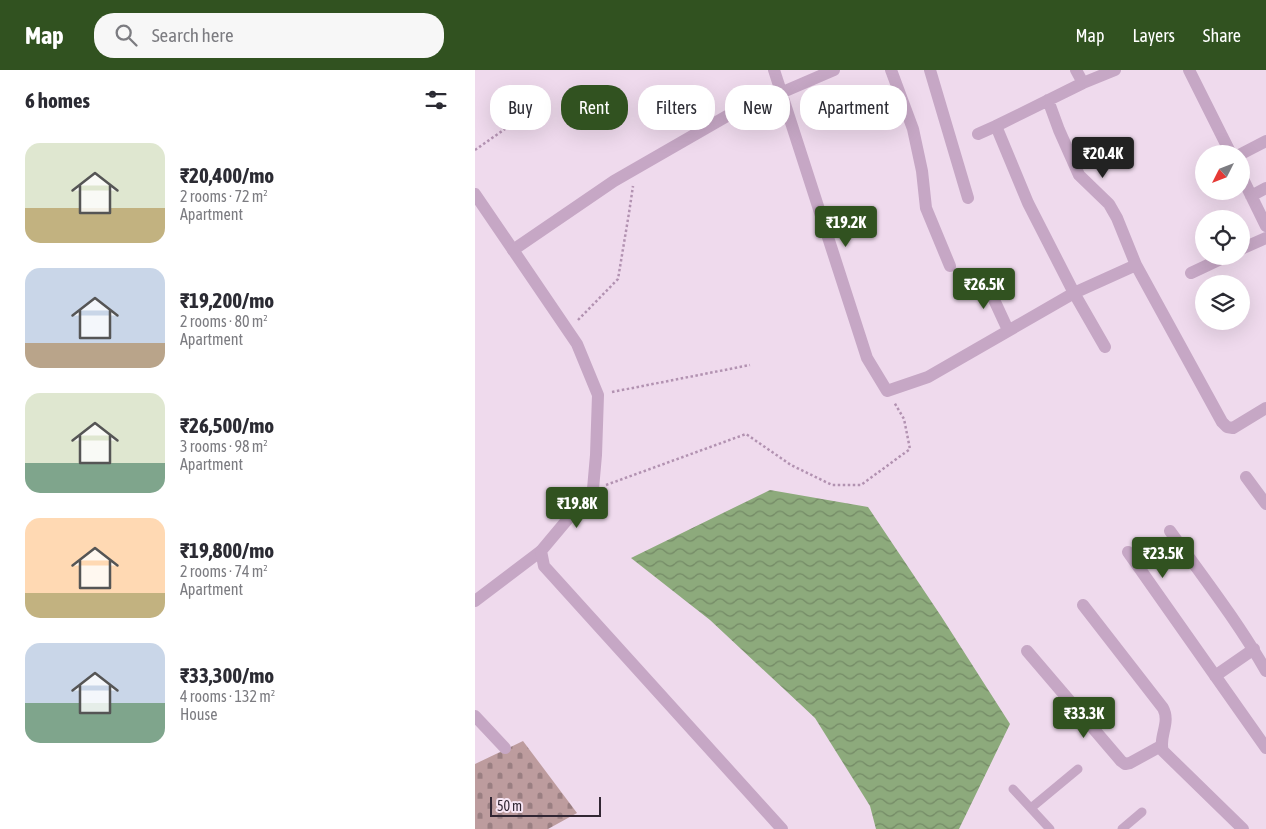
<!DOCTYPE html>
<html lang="en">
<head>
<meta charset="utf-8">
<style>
  body { margin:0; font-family:"Asap Condensed",sans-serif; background:#f7f7f7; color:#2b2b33; height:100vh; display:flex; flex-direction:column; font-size:19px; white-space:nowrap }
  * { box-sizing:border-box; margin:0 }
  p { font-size:16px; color:#7c7c81 }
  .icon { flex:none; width:28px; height:28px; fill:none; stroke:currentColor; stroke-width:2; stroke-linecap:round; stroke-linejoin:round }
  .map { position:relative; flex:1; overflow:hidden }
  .drawer { display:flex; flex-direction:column; background:#fff; width:475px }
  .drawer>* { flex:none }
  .guide { position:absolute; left:15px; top:15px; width:475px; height:45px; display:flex; gap:10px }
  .needle { width:32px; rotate:228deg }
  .tools { position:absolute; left:720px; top:75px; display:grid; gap:10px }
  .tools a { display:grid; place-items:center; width:55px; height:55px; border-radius:50%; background:#fff; box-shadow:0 5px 20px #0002; font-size:25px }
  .scale { position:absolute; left:15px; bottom:12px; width:111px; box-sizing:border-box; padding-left:5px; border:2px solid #322734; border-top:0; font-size:14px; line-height:18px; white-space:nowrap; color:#322734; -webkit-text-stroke:4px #f8e6f5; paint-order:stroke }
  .price { position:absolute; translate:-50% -42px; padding:0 11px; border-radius:5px; background:#315220; color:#fff; font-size:16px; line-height:32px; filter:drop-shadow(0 1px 2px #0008) }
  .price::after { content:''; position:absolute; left:50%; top:30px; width:15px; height:11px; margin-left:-8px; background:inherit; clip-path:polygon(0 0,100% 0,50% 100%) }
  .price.on { background:#222; color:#fff }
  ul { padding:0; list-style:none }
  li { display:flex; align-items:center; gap:15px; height:125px; padding:0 25px }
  li span { display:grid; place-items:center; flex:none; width:140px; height:100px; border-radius:15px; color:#555 }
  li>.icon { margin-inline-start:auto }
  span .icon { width:60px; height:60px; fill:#fffc; stroke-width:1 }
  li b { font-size:21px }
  h2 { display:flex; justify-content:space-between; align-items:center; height:60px; padding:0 25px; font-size:21px }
  .chip { padding:0 18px; border-radius:20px; background:#fff; box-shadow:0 5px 20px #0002; font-size:18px; line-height:45px }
  .chip.on { background:#315220; color:#fff }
  header { display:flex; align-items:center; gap:30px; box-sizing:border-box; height:70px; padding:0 25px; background:#315220; color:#fff }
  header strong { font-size:24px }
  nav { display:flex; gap:28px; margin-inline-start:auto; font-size:18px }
  .search { width:350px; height:45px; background:#f7f7f7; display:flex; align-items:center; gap:12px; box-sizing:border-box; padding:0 18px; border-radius:20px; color:#7c7c81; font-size:19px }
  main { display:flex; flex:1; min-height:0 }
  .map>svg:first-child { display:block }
</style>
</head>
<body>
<header>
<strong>Map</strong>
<div class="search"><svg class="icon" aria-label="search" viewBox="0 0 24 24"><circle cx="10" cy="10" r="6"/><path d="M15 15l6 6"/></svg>Search here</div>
<nav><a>Map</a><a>Layers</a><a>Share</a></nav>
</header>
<main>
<section class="drawer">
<h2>6 homes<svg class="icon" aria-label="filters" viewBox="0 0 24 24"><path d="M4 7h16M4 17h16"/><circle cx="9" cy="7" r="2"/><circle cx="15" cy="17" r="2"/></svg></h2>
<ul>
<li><span style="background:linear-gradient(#dfe7d0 65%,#c2b280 0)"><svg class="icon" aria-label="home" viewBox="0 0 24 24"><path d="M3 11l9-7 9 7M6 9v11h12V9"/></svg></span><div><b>₹20,400/mo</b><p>2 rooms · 72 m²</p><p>Apartment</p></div></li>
<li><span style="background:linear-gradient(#c9d6e8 75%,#b9a48a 0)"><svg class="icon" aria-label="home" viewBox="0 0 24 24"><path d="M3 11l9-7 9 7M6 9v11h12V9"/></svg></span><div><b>₹19,200/mo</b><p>2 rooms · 80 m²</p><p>Apartment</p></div></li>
<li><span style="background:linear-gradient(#dfe7d0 70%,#7fa58c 0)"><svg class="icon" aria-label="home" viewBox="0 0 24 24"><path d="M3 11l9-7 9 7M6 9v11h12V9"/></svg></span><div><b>₹26,500/mo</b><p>3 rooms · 98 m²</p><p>Apartment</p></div></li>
<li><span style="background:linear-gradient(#ffd9b3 75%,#c2b280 0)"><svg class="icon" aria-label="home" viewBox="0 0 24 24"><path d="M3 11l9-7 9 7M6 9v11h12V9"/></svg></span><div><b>₹19,800/mo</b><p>2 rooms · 74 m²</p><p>Apartment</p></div></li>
<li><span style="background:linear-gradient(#c9d6e8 60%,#7fa58c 0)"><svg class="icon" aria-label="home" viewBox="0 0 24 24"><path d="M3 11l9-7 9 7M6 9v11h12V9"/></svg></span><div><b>₹33,300/mo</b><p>4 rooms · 132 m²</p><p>House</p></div></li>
</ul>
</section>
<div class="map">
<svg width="791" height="759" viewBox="0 0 791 759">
  <defs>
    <pattern id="cemetery-stones" width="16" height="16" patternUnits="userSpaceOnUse" patternTransform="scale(1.25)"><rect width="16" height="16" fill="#bd9c9e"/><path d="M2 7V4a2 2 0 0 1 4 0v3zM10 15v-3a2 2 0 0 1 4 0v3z" fill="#9a7f82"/></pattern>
    <pattern id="water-waves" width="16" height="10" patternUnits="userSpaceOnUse" patternTransform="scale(1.25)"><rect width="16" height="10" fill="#8daa7c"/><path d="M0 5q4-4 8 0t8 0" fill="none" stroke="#748a66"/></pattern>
  </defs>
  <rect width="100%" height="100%" fill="#efdaed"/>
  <path fill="url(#cemetery-stones)" d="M48,671L102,743L73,759H0V694Z"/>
  <path fill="url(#water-waves)" d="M295,420L393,437L466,546L535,654L484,759H401L395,736L340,648L235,550L156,488Z"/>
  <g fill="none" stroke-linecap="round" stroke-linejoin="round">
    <path stroke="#b292b1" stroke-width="2.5" stroke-dasharray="2.5 2.5" stroke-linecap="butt" d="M0,80L50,45
      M103,250L143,209L154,143L158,116
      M137,322L275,295
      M131,415L271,364L316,395L357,415H386L435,379L429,349L419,332"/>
    <path stroke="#c6a7c5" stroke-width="9" d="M538,719L575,759
      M556,738L603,699
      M647,759L667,742"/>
    <path stroke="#c6a7c5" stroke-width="12" d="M299,0L392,288L412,321L453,307L599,223L630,277
      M416,0L438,59L447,101L451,138L475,196
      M455,0L493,128
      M601,0L608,13
      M640,0L608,13L521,56L553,133L599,223L661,195L747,352L752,357L758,358L791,338
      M714,0L756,84
      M573,30L584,60L604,105L634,134L642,148L661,195
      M503,64L521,56
      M766,84L791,71
      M766,105L791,156
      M776,126L791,118
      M766,179L791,168
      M38,180L139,111L252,46L359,0
      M716,203L752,186
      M509,208L533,260
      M771,407L791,434
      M695,461C728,507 763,552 791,601
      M653,482L791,678
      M0,531L66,481
      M608,535L688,638C696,653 683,667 688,681L768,759
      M552,581L646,691L650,694L655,693L686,676
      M740,606L779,579
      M0,646L30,678"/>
    <path stroke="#c6a7c5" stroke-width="12" d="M0,124L102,274L123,325L121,385L118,419L66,481L69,496L307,759"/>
  </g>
</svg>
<div class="tools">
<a><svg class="needle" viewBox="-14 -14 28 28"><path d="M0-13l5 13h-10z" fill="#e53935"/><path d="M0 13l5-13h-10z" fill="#7c7c81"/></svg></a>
<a><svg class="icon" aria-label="locate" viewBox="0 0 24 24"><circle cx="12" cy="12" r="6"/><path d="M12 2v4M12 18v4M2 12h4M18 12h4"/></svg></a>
<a><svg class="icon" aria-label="layers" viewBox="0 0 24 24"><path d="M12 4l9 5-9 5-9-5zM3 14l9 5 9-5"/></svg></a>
</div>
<div class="scale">50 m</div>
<b class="price on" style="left:628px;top:109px">₹20.4K</b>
<b class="price" style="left:371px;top:178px">₹19.2K</b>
<b class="price" style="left:509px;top:240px">₹26.5K</b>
<b class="price" style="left:102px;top:459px">₹19.8K</b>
<b class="price" style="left:688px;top:509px">₹23.5K</b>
<b class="price" style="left:609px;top:669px">₹33.3K</b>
<div class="guide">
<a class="chip">Buy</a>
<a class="chip on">Rent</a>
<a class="chip">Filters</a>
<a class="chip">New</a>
<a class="chip">Apartment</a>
</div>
</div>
</main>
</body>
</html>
